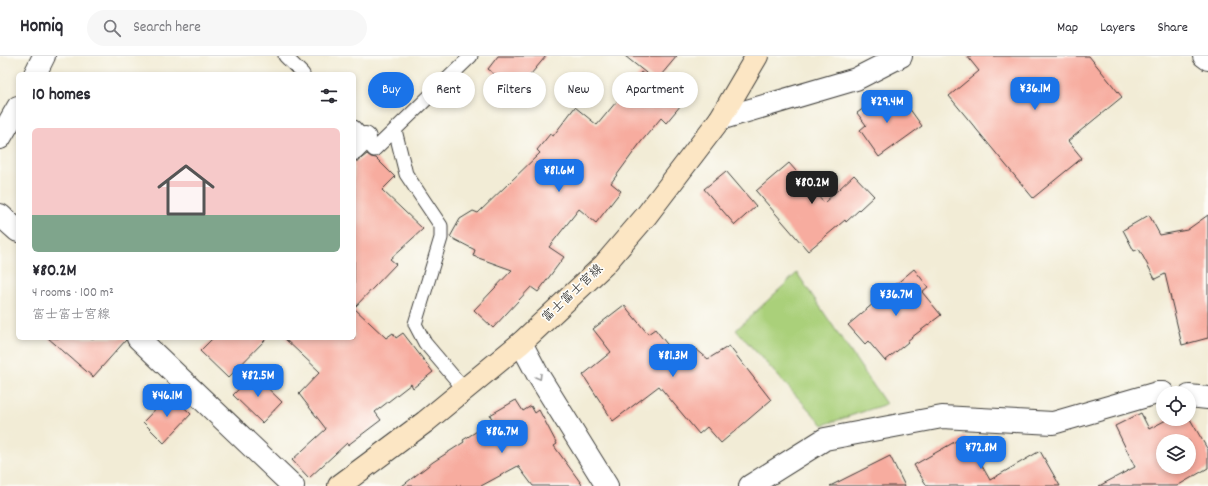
<!DOCTYPE html>
<html lang="en">
<head>
<meta charset="utf-8">
<style>
  body { margin:0; font-family:Dekko,"Klee One",sans-serif; background:#f7f7f7; color:#2b2b33; height:100vh; display:flex; flex-direction:column; font-size:15px; white-space:nowrap }
  * { box-sizing:border-box; margin:0 }
  p { font-size:13px; color:#7c7c81 }
  .icon { flex:none; width:22px; height:22px; fill:none; stroke:currentColor; stroke-width:2; stroke-linecap:round; stroke-linejoin:round }
  .map { position:relative; flex:1; overflow:hidden }
  .drawer { position:absolute; left:16px; top:16px; width:340px; height:268px; display:flex; flex-direction:column; background:#fff; border-radius:6px; box-shadow:0 2px 6px #0003 }
  .drawer>* { flex:none }
  .top-card { position:absolute; left:368px; top:16px; width:380px; height:36px; display:flex; gap:8px }
  .fabs { position:absolute; left:1156px; top:330px; display:grid; gap:8px }
  .fabs a { display:grid; place-items:center; width:40px; height:40px; border-radius:50%; background:#fff; box-shadow:0 2px 6px #0003; font-size:20px }
  .price { position:absolute; translate:-50% -34px; padding:0 9px; border-radius:8px; background:#1a73e8; color:#fff; font-size:13px; line-height:26px; filter:drop-shadow(0 1px 2px #0008) }
  .price::after { content:''; position:absolute; left:50%; top:24px; width:12px; height:9px; margin-left:-6px; background:inherit; clip-path:polygon(0 0,100% 0,50% 100%) }
  .price.on { background:#222; color:#fff }
  ul { padding:0; list-style:none }
  li { display:grid; align-content:center; gap:8px; height:212px; padding:0 16px }
  li span { display:grid; place-items:center; height:124px; border-radius:6px; color:#555 }
  li>.icon { margin-inline-start:auto }
  span .icon { width:72px; height:72px; fill:#fffc; stroke-width:1 }
  li b { font-size:17px }
  h2 { display:flex; justify-content:space-between; align-items:center; height:48px; padding:0 16px; font-size:17px }
  .chip { padding:0 14px; border-radius:18px; background:#fff; box-shadow:0 2px 6px #0003; font-size:14px; line-height:36px }
  .chip.on { background:#1a73e8; color:#fff }
  header { display:flex; align-items:center; gap:24px; box-sizing:border-box; height:56px; padding:0 20px; background:#fff; border-bottom:1px solid #e1e1e2 }
  header strong { font-size:19px }
  nav { display:flex; gap:22px; margin-inline-start:auto; font-size:14px }
  .search { width:280px; height:36px; background:#f7f7f7; display:flex; align-items:center; gap:10px; box-sizing:border-box; padding:0 14px; border-radius:22px; color:#7c7c81; font-size:15px }
  .map>svg:first-child { display:block }
</style>
</head>
<body>
<header>
<strong>Homiq</strong>
<div class="search"><svg class="icon" aria-label="search" viewBox="0 0 24 24"><circle cx="10" cy="10" r="6"/><path d="M15 15l6 6"/></svg>Search here</div>
<nav><a>Map</a><a>Layers</a><a>Share</a></nav>
</header>
<div class="map">
<svg width="1208" height="430" viewBox="0 0 1208 430">
  <rect width="100%" height="100%" fill="#fdfcf7"/>
  <filter id="ink" filterUnits="userSpaceOnUse"><feTurbulence type="fractalNoise" baseFrequency=".025" numOctaves="2"/><feDisplacementMap in="SourceGraphic" scale="8" xChannelSelector="R" yChannelSelector="G"/><feConvolveMatrix kernelMatrix="1 2 1 2 8 2 1 2 1" color-interpolation-filters="sRGB"/></filter>
  <filter id="wash" filterUnits="userSpaceOnUse"><feTurbulence type="fractalNoise" baseFrequency=".012" numOctaves="4" result="noise"/><feDisplacementMap in="SourceGraphic" scale="16" xChannelSelector="R" yChannelSelector="G"/><feGaussianBlur stdDeviation="0.9" result="paint"/><feColorMatrix in="noise" values="0 0 0 0 0 0 0 0 0 0 0 0 0 0 0 0 0 1.4 0 .05"/><feComposite in="paint" operator="in"/></filter>
  <g filter="url(#wash)">
    <rect width="100%" height="100%" fill="#f2ecd6"/>
    <path fill="#aad07a" stroke="#63764b" d="M797,217L886,348L823,369L736,274Z"/>
    <g id="blocks">
      <path fill="#f7ac9f" fill-rule="evenodd" d="M498,0H546L516,36L488,13Z
        M625,0H677L656,25Z
        M967,0H1089L1122,41L1068,85L1082,102L1033,142L949,40L979,15Z
        M641,16L681,49L666,67L661,62L641,86L611,127L621,135L596,167L579,153L549,191L564,201L538,236L531,231L493,272L474,254L512,214L473,200L475,194L450,181L460,163L473,155L478,157L540,97L537,94L550,78L553,80L575,51L597,69Z
        M884,38L894,52L904,45L922,70L879,101L860,74L866,69L857,57Z
        M367,98L371,101L376,102L395,121L382,134L423,173L390,203L396,208L354,252V105H358Z
        M789,107L824,147L854,119L874,140L846,166L845,164L808,195L756,135Z
        M726,115L756,150L735,169L704,133Z
        M1149,159L1160,179L1187,174L1208,159V282L1182,289L1165,218L1155,223L1139,193L1134,195L1123,174Z
        M914,213L928,231L922,236L941,259L907,285L908,286L885,305L868,285L865,288L848,269Z
        M624,249L648,278L655,273L681,306L696,293L708,303L729,290L771,344L721,387L707,371L699,378L659,330L613,365L583,319L611,296L593,273Z
        M354,252L386,282L393,277L396,282L403,277L433,316L413,332L411,328L375,356L381,364L348,389L347,387L309,422L292,404L326,373L299,338L320,316L284,282H354Z
        M48,282H126V284L93,321Z
        M213,282H267L228,322L200,295Z
        M253,318L282,346L262,367L233,339Z
        M170,338L191,358L164,387L143,366Z
        M516,344L523,355L531,350L535,357L539,354L557,388L554,390L583,430H533L518,410L481,430H402L433,406L464,386L463,384L493,365L490,359Z
        M1141,357L1149,373L1168,363H1190L1208,394V412L1177,430H1099L1135,411L1115,370ZM1163,385H1189V411H1163Z
        M965,380L990,424L1040,395L1060,430H927L914,409Z
        M890,400L905,430H830Z"/>
    </g>
  </g>
  <g filter="url(#ink)">
    <use href="#blocks" fill-opacity="0" stroke="#3c3b38" stroke-width="1"/>
    <g fill="none" stroke-linecap="round" stroke-linejoin="round">
      <g stroke="#3c3b38" stroke-width="15">
        <path id="service" d="M285,0L303,18
          M354,71L374,94L471,0
          M395,74L406,118L441,170V182L415,268L425,287L464,333"/>
      </g>
      <g stroke="#3c3b38" stroke-width="24">
        <path id="minor" d="M35,18L44,0
          M720,63L856,23L901,0
          M0,82L18,51
          M354,93L365,82
          M0,159L18,175
          M138,282L293,430
          M521,287L538,319L607,430
          M1189,340L1208,342
          M750,430L825,383L942,361L1053,367L1157,337H1163"/>
      </g>
      <g stroke="#3c3b38" stroke-width="24">
        <path id="tertiary" d="M1204,0L1208,3"/>
      </g>
      <g stroke="#3c3b38" stroke-width="24">
        <path id="secondary" d="M339,430L425,366L521,287L604,209L646,160L720,63L757,0"/>
      </g>
      <use href="#service" stroke="#fff" stroke-width="13"/>
      <use href="#minor" stroke="#fff" stroke-width="22"/>
      <use href="#tertiary" stroke="#fff" stroke-width="22"/>
      <use href="#secondary" stroke="#fce6c4" stroke-width="22"/>
    </g>
    <defs><path id="oneway-chevron" d="M-2-3.5L2.5 0L-2 3.5" fill="none" stroke-width="1.6" stroke-linecap="round" stroke-linejoin="round"/></defs>
    <use stroke="#999" href="#oneway-chevron" transform="translate(539 321) rotate(59)"/>
  </g>
  <g text-anchor="middle" dominant-baseline="central" stroke-width="3.5" stroke-linejoin="round" paint-order="stroke">
    <g font-size="13" fill="#1c1c1c" stroke="#fdfcf7">
      <text transform="translate(573 238) rotate(-43)">富士富士宮線</text>
    </g>
  </g>
</svg>
<div class="fabs">
<a><svg class="icon" aria-label="locate" viewBox="0 0 24 24"><circle cx="12" cy="12" r="6"/><path d="M12 2v4M12 18v4M2 12h4M18 12h4"/></svg></a>
<a><svg class="icon" aria-label="layers" viewBox="0 0 24 24"><path d="M12 4l9 5-9 5-9-5zM3 14l9 5 9-5"/></svg></a>
</div>
<b class="price" style="left:1035px;top:55px">¥36.1M</b>
<b class="price" style="left:887px;top:68px">¥29.4M</b>
<b class="price" style="left:559px;top:137px">¥81.6M</b>
<b class="price on" style="left:812px;top:149px">¥80.2M</b>
<b class="price" style="left:896px;top:261px">¥36.7M</b>
<b class="price" style="left:673px;top:322px">¥81.3M</b>
<b class="price" style="left:258px;top:342px">¥82.5M</b>
<b class="price" style="left:167px;top:362px">¥46.1M</b>
<b class="price" style="left:502px;top:398px">¥86.7M</b>
<b class="price" style="left:981px;top:414px">¥72.8M</b>
<div class="top-card">
<a class="chip on">Buy</a>
<a class="chip">Rent</a>
<a class="chip">Filters</a>
<a class="chip">New</a>
<a class="chip">Apartment</a>
</div>
<section class="drawer">
<h2>10 homes<svg class="icon" aria-label="filters" viewBox="0 0 24 24"><path d="M4 7h16M4 17h16"/><circle cx="9" cy="7" r="2"/><circle cx="15" cy="17" r="2"/></svg></h2>
<ul>
<li><span style="background:linear-gradient(#f6c9c9 70%,#7fa58c 0)"><svg class="icon" aria-label="home" viewBox="0 0 24 24"><path d="M3 11l9-7 9 7M6 9v11h12V9"/></svg></span><div><b>¥80.2M</b><p>4 rooms · 100 m²</p><p>富士富士宮線</p></div></li>
</ul>
</section>
</div>
</body>
</html>
